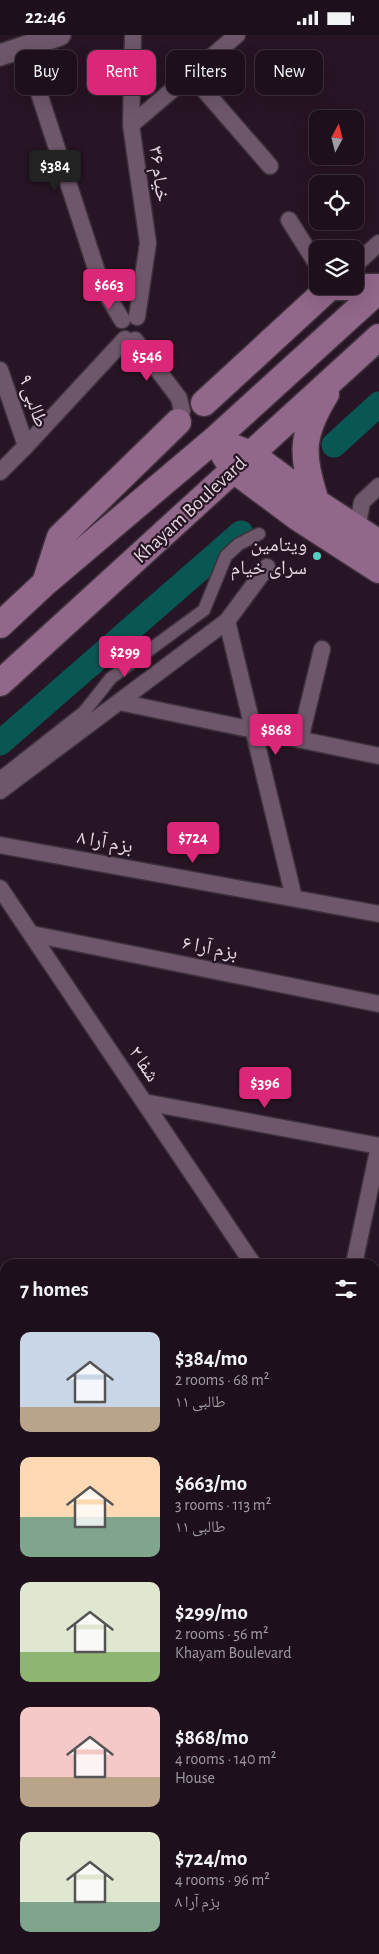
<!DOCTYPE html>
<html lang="en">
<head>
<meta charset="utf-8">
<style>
  body { margin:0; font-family:"Alegreya Sans","Noto Naskh Arabic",sans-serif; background:#251824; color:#f1f3f6; height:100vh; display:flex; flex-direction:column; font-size:19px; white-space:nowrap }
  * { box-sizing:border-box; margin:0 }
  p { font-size:16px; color:#a09ca3 }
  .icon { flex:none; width:28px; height:28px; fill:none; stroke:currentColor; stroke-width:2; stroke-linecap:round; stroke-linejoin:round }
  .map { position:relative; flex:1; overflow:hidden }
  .panel { position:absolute; left:0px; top:1224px; width:380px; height:696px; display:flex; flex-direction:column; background:#1d0f1b; border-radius:15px 15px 0 0; box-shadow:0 5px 20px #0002,0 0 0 1px #3b2f3a }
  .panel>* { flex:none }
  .top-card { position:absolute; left:15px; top:15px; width:350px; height:45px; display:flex; gap:10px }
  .needle { width:32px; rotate:7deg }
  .buttons { position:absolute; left:309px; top:75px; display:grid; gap:10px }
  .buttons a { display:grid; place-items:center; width:55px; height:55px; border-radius:10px; background:#1d0f1b; box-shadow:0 5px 20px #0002,0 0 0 1px #3b2f3a; font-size:25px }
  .price { position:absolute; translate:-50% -42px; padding:0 11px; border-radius:5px; background:#db2777; color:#fff; font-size:16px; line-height:32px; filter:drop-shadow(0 1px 2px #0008) }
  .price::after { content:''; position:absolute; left:50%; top:30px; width:15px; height:11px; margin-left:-8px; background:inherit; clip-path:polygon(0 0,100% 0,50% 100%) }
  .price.on { background:#222; color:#fff }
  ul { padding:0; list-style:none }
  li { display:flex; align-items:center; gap:15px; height:125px; padding:0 20px }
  li span { display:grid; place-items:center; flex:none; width:140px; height:100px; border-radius:10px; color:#555 }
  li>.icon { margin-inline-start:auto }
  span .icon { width:60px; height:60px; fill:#fffc; stroke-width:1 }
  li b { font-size:21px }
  h2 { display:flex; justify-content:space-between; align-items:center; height:60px; padding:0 20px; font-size:21px }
  .chip { padding:0 18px; border-radius:10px; background:#1d0f1b; box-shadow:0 5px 20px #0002,0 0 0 1px #3b2f3a; font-size:18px; line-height:45px }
  .chip.on { background:#db2777; color:#fff }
  .status { display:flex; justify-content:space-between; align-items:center; height:35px; padding:0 25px; background:#1d0f1b; direction:ltr }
  .status svg { height:14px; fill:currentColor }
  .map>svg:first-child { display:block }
</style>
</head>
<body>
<div class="status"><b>22:46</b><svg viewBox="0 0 49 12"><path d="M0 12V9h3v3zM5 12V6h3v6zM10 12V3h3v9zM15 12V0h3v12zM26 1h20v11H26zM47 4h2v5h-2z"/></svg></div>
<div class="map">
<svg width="379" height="1919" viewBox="0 0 379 1919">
  <rect width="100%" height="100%" fill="#271424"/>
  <path fill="#553650" d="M375,1266L379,1267V1361L375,1358Z
    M379,1641V1759H378L375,1755V1644Z"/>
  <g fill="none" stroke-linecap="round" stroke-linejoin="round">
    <path stroke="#085752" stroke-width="25" d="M334,410L379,369
      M0,708L241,498"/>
    <g stroke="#3e313c" stroke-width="15">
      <path id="pedestrian" d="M0,743L84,677L111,643L204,575L226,521L239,509L259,499"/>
    </g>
    <g stroke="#3e313c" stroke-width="19">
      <path id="minor" d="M133,0L131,90L148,208L137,282
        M24,12L102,252L122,285
        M191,40L270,131
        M131,90L237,0
        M289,185L318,231
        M355,230L379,208
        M135,305L179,363L182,376L178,387
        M0,335L26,411
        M0,437L26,411L125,304
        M357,494L362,467L379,451
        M227,586L294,863
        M119,667L379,721
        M300,705L322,614
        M0,756L227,586L267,532
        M0,810L379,879
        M0,853L253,1229
        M32,899L379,969
        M144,1067L379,1111
        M354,1229L379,1111
        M375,1255L379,1256
        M375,1377L379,1380
        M5,1576V1577
        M375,1630L379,1627
        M375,1773L379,1772
        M375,1863L379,1860
        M231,1915L234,1919
        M362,1915L365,1919
        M297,1919L304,1915"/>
    </g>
    <g stroke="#3e313c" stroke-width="24">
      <path id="tertiary" d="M0,20L60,0
        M375,1453L379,1452
        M375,1494L379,1493
        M0,1504H5
        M0,1548H5"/>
    </g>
    <g stroke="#3e313c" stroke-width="26">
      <path id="secondary" d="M0,1739L5,1746
        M0,1782L5,1790
        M90,1915L93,1919
        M122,1915L124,1919"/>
    </g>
    <g stroke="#3e313c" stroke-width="29">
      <path id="primary" d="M204,368L330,252H379
        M235,413L251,419L316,467L379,508
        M224,420L234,435L297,482L379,535
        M316,467C302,420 299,403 326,359
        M45,548L60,502L178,387
        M0,590L45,548L214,405L379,255
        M0,648L379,302"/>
    </g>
    <use href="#pedestrian" stroke="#6e576a" stroke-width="12"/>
    <use href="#minor" stroke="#6e576a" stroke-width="16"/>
    <use href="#tertiary" stroke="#6e576a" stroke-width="21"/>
    <use href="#secondary" stroke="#7f5f7a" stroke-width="24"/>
    <use href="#primary" stroke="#91678a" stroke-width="26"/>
  </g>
  <circle fill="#55cec4" stroke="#271424" stroke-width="2" cx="317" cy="521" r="5"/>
  <g text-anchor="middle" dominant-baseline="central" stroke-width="4.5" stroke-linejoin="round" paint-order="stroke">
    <g font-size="20" fill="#e3d6e1" stroke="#271424">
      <text transform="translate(159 139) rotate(82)">خیام ۳۶</text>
      <text transform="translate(33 366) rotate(71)">طالبی ۹</text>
      <text transform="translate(190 475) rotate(-43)">Khayam Boulevard</text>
      <text transform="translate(105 807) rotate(10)">بزم آرا ۸</text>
      <text transform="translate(210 913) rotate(11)">بزم آرا ۶</text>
      <text transform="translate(144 1029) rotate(56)">شفا ۲</text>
    </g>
    <g font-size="20" fill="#e3d6e1" stroke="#271424" text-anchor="end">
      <text x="307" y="510">ویتامین<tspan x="307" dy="23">سرای خیام</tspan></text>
    </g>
  </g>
</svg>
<div class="buttons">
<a><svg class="needle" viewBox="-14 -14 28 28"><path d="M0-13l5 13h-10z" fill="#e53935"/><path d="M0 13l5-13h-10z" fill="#a09ca3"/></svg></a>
<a><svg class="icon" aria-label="locate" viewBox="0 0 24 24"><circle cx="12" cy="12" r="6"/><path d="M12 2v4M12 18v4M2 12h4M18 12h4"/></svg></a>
<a><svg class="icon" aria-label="layers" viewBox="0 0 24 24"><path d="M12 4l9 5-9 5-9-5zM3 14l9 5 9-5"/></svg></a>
</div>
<b class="price on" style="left:55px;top:157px">$384</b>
<b class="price" style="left:109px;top:276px">$663</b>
<b class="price" style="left:147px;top:347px">$546</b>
<b class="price" style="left:125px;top:643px">$299</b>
<b class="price" style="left:276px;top:721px">$868</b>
<b class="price" style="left:193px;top:829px">$724</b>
<b class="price" style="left:265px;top:1074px">$396</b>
<div class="top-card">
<a class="chip">Buy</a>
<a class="chip on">Rent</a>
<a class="chip">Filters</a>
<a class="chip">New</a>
</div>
<section class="panel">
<h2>7 homes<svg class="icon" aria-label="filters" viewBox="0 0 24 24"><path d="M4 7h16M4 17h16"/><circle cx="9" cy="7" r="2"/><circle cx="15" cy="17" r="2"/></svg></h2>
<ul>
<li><span style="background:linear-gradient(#c9d6e8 75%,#b9a48a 0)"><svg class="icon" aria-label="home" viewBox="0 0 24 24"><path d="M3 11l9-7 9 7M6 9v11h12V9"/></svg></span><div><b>$384/mo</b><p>2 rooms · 68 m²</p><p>طالبی ۱۱</p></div></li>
<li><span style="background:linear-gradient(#ffd9b3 60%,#7fa58c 0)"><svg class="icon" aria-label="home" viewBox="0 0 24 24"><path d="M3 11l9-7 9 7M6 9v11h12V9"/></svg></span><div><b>$663/mo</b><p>3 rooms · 113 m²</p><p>طالبی ۱۱</p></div></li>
<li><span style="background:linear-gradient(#dfe7d0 70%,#8fb573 0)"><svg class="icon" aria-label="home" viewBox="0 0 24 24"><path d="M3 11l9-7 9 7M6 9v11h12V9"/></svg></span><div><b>$299/mo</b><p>2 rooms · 56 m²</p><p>Khayam Boulevard</p></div></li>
<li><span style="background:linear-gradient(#f6c9c9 70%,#b9a48a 0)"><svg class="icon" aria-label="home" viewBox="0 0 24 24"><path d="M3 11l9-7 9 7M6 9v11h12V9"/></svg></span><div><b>$868/mo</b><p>4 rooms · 140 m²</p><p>House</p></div></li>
<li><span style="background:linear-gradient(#dfe7d0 70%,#7fa58c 0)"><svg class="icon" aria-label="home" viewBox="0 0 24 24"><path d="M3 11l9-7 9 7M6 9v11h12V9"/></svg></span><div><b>$724/mo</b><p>4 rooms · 96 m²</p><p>بزم آرا ۸</p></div></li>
</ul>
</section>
</div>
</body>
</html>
